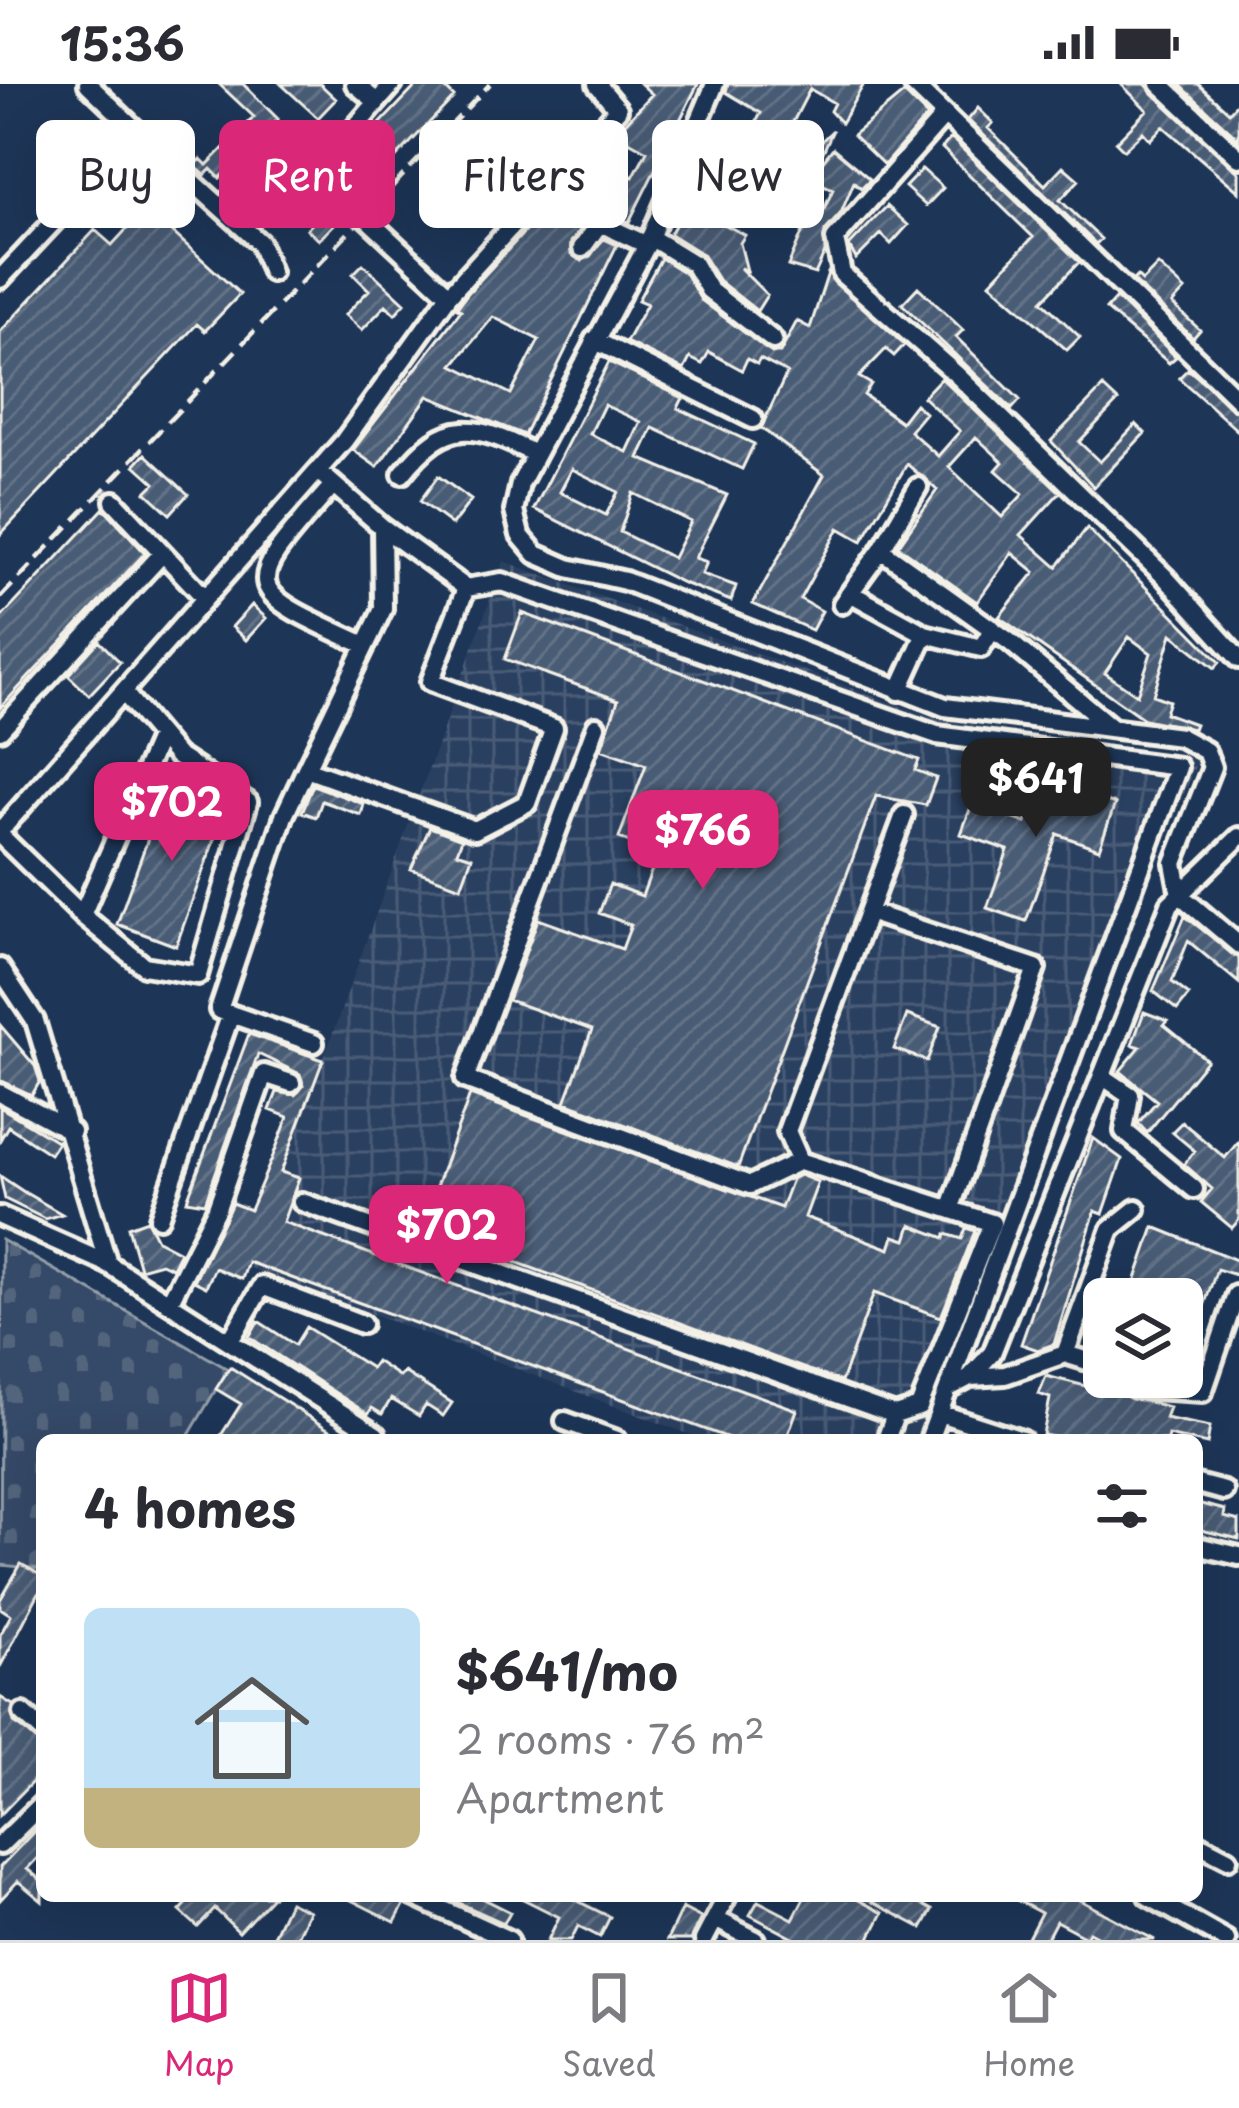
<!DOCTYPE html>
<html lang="en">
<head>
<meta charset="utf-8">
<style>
  body { margin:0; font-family:"Playpen Sans",sans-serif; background:#f7f7f7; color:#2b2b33; height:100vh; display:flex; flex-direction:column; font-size:45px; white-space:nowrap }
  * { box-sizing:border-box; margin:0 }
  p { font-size:39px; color:#7c7c81 }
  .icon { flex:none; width:66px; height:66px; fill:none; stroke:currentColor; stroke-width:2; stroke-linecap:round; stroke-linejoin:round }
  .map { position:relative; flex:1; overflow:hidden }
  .sheet { position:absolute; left:36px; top:1350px; width:1167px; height:468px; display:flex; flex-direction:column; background:#fff; border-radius:18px; box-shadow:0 12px 48px #0002 }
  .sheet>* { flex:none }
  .hud { position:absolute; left:36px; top:36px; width:1167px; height:108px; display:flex; gap:24px }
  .controls { position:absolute; left:1083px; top:1194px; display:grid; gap:24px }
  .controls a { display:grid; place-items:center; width:120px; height:120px; border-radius:18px; background:#fff; box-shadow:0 12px 48px #0002; font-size:60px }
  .price { position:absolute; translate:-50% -102px; padding:0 27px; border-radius:24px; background:#db2777; color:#fff; font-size:39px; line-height:78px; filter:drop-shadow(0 3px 6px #0008) }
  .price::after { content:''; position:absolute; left:50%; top:72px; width:36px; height:27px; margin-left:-18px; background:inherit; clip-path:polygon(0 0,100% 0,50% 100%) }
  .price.selected { background:#222; color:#fff }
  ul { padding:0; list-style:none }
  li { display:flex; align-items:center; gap:36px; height:300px; padding:0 48px }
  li+li { border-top:3px solid #e1e1e2 }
  li span { display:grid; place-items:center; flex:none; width:336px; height:240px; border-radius:18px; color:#555 }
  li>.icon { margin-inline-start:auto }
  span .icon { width:144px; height:144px; fill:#fffc; stroke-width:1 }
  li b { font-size:51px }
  h2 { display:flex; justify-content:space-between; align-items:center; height:144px; padding:0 48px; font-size:51px }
  .chip { padding:0 42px; border-radius:18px; background:#fff; box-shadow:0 12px 48px #0002; font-size:42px; line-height:108px }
  .chip.selected { background:#db2777; color:#fff }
  .status { display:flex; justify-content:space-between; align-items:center; height:84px; padding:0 60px; background:#fff; direction:ltr }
  .status svg { height:33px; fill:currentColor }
  .menu { display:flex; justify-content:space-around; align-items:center; height:168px; border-top:3px solid #e1e1e2; background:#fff; font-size:33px; color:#7c7c81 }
  .menu a { display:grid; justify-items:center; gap:6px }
  .menu .selected { color:#db2777 }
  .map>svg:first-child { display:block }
</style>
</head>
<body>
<div class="status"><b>15:36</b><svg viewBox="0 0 49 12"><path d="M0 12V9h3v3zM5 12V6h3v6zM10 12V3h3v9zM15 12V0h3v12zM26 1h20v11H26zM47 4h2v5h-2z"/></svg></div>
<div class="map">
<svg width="1239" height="1856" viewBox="0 0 1239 1856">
  <defs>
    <pattern id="industrial-grid" width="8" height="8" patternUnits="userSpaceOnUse" patternTransform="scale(3)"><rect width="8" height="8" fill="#2a4060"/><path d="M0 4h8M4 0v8" fill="none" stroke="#4a5c77"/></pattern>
    <pattern id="cemetery-stones" width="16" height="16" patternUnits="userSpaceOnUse" patternTransform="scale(3)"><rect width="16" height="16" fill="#354a67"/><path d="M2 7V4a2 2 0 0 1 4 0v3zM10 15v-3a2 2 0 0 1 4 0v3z" fill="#53657d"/></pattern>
    <pattern id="building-hatch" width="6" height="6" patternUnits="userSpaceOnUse" patternTransform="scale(3)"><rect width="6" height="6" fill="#485b74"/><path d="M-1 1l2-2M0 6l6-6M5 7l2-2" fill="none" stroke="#637388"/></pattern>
  </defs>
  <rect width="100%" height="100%" fill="#1d3557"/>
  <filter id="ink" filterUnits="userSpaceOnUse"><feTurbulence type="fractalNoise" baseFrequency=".00833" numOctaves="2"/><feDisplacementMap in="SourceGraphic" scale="24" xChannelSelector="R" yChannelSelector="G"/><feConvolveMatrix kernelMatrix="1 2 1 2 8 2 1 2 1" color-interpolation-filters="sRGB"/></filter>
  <g filter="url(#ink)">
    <path fill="url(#industrial-grid)" d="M504,477L939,636L1198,676L918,1356H704L248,1183Z"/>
    <path fill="url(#cemetery-stones)" stroke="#949ea8" stroke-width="3" d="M2,1156L228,1285L186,1356H42V1485L0,1481Z"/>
    <path fill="url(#building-hatch)" stroke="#f4f1e8" stroke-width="3" fill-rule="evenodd" d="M219,0H243L278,35L220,94L211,85L205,91L194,82L201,75L207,81L254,33Z
      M281,0H320L336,15L318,34Z
      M418,0H441L454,13L360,111L337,85Z
      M641,0H698L629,138L595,127L571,158V170L582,177L604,155L617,161L524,351L428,312L377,383L353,366L461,226L457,224L467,210L652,10ZM627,56L647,67L633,93L604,79ZM493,233L539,256L511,310L453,281Z
      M728,0H864L841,39L830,27L834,19L810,5L780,63L805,73L833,46L814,88L833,64L870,95L861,104L854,98L841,129L825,147V168L815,190L788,182L810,131L820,135L833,105L787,85L774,121L761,116L764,109L726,89L721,100L705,92L726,47L746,57L761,29L726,8Z
      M1121,0H1145L1239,89V108L1163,42L1150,56L1143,48L1124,66L1116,58L1147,26Z
      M1179,0H1198L1229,28L1239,17V55Z
      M904,9L927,32L884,81L853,51Z
      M978,24L993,39L988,44L1045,101L1063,82L1079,96L1060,116L1101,155L1096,160L968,36Z
      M951,54L1079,178L1042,217L1080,253L1067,266L990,199L1033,153L942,64Z
      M922,85L943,104L926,122L905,103Z
      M332,119L344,130L319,156L307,145Z
      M887,122L908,141L891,160L881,150L856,175L849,162Z
      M146,124L240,210L205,247L197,240L0,451V248L95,146L112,161Z
      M682,129L700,139L704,130L745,151L740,159L747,187L740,184L767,211L757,227L719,197L702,170L670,150Z
      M661,174L685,189L701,216L772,269H780L797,237L810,244L828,189L904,261L894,272L886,265L859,293L871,300L864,311L901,338L915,320L925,329L910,347L938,372L960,347L923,313L941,294L1060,408L1021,451L1057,483L1087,444L1220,578L1215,584L1172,550L1153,611L1169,617L1165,629L1195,640L1193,645L1144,635L999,533L1035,488L1012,469L977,518L898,462L937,406L907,380L862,457L839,444L800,515L822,527L812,546L753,520L824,391L761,344L787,289L760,275L757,280L747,275L742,286L709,268L702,280L690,274L684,286L626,258L647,220L638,216ZM976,353L1003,378L996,386L1023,410L1002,433L949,383ZM1129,553L1151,569L1137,611L1105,589Z
      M363,180L405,219L395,230L386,221L362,246L345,231L369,206L353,190Z
      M1158,181L1185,206L1172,220L1200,246L1193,254L1133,196L1137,192L1142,197Z
      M918,203L963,246L956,253L1020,316L1012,325L902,220Z
      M1116,214L1176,273L1169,279L1106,225Z
      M609,278L683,314L678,324L754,360L742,385L653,344L639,374L727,411L695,474L707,478L702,490L736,502L731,517L683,499L534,425ZM604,321L641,338L627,368L590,350ZM572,385L618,408L606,431L560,408ZM633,409L691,438L673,474L620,448Z
      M1188,285L1239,328V348L1179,294Z
      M1103,303L1118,317L1079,358L1100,378L1136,340L1145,349L1094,403L1051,357Z
      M145,370L188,410L170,430L146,408L155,399L135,381Z
      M438,392L471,416L452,441L420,417Z
      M104,424L145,469L0,624V535Z
      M252,521L266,534L246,556L232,543Z
      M522,529L919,676L915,686L936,694L926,721L876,712L738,1083L565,1018L592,946L508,916L538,835L622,865L631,841L599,829L610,800L642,812L658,769L619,754L646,681L601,665L618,616L505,575Z
      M99,557L120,578L89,611L68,591Z
      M1006,673L1027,676L1023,697L993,691L996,678L1005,680Z
      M1042,694L1115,720L1099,765L1057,750L1026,837L987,824L1008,766L961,750L972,720L1026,739Z
      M168,699L227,720L176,862L117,840Z
      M313,701L364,720L361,731L322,717L316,733L302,728Z
      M430,743L462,755L457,768L472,773L461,803L411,785Z
      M1185,832L1239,874V899L1188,857L1172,898L1189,911L1177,926L1153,907Z
      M1144,928L1168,937L1164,941L1207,976L1147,1049L1138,1039L1157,1017L1120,987L1140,963L1132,960Z
      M907,931L940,943L927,977L894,965Z
      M0,941L35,982L40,997L32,1011L0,996Z
      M249,950L323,976L281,1088L299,1094L283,1138L797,1326L786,1356H734L248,1178L242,1195L215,1184L206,1203L194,1197L232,1119L250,1126L273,1072L288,1033L270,1026L277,1008L295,1011L303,1002L300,990L258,970L205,1119L187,1116Z
      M470,1011L781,1124L792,1095L800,1091L818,1098L805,1133L890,1165L894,1152L906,1156L911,1141L945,1154L946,1150L962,1155L966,1144L975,1147L941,1233L874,1209L841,1298L421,1143Z
      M0,1023L58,1058L50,1070L8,1042L0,1056Z
      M1182,1038L1225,1074L1239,1057V1136L1232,1144L1201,1118L1212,1105L1184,1080L1195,1067L1172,1048Z
      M1093,1054L1122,1075L1103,1130L1095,1127L1054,1260L1038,1266L1021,1260Z
      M0,1092L24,1108L62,1130L45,1135L5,1115Z
      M147,1136L157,1156L180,1168L172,1184L161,1179L140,1185L128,1143Z
      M1154,1143L1239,1177V1192L1217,1185L1184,1279L1182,1215H1129Z
      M258,1237L295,1261L306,1243L371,1284L376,1277L400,1293L404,1288L452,1319L443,1332L426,1321L419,1332L391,1315L382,1330L372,1324L368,1330L249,1253Z
      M230,1283L279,1314L345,1356H218L241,1320L216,1305Z
      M1046,1292L1169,1323L1165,1334L1210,1343L1207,1360L1168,1351L1167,1356H1069L1043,1351L1050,1314L1039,1310Z
      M1197,1419L1225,1426L1224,1433L1239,1437V1455L1197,1445Z
      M21,1480L42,1492V1503L0,1583V1551L11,1531L0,1524V1516Z
      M0,1613L13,1621L14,1639L42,1658V1688L0,1731Z
      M42,1739V1769L27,1785L42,1797V1817L18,1797L0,1816V1783Z
      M194,1812H273L239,1848L215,1825L198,1843L180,1827Z
      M343,1812H400L404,1821L395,1838Z
      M444,1812H478L510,1828L504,1839Z
      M517,1812H567L610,1833L600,1853L578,1842L571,1856H548L559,1833Z
      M805,1812H851L883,1829L869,1856H797L750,1831L758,1817L793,1835Z
      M861,1812H906L932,1826L922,1844Z
      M1009,1812H1072L1155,1856H1104L1089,1848L1086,1853L1056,1837L1046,1856H1027L1041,1829Z
      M289,1818L309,1827L295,1856H271Z
      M682,1824L701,1834L690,1856H667Z"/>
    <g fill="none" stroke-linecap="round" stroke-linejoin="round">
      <g stroke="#f4f1e8" stroke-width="26">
        <path id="minor" d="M355,0L377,18L393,0
          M715,0L647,161L520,400L514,427L520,451L536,470L568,484L625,497L945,623L1180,653L1206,667L1212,683L1174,779L1180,811L1239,861
          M913,0L1239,316
          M1160,0L1239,74
          M377,18L317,88L449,211
          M944,32L835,155L842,190L956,290L1165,493L1239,575
          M138,48L260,159L271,188
          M650,153L694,180L709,206L773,256
          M582,164L600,139L647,161
          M0,195L138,48L88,0
          M594,256L753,335
          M402,390C448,332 474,340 535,370
          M333,401C242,505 235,502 365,561
          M918,403L881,466L1010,558L1112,644
          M114,417L205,514
          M382,443L466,504
          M850,509L925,550L981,564L993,545
          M842,520L881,466
          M899,607L925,550
          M596,642L465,995L750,1101L800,1077
          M0,646L161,471
          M306,685L383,525L382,443L318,387
          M0,747L344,357L449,211L618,25L597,0
          M0,751L82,831L144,882L198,891L248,718L177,672L125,610
          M868,828L1036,884L951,1123
          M82,831L160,652
          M0,884L35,937L108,1180
          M314,959L219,926L284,732L306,685L475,746L527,719L554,644L430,598L466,504L502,498L937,651L1178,683L929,1356
          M1102,992L1130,1011L1124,1047L1194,1105
          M0,1009L71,1047
          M302,1118L895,1331L886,1356
          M0,1132L108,1180L376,1351L371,1356
          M159,1134L231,930
          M169,1219L217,1124L264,990L291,999
          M230,1257L262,1202L362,1240
          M1065,1270L1104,1282
          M970,1293L1005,1291L1065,1270L1111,1145L1136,1125
          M1119,1293L1135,1304L1203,1308L1236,1211
          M949,1304L970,1293L992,1269L1170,820L1239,753
          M939,1329L1022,1356
          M895,1331L919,1323L992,1139L800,1077L787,1047L904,731
          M565,1337L617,1356
          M1197,1400L1224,1407
          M1197,1462L1239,1472
          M23,1629L42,1646
          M1197,1759L1228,1775
          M0,1761L42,1720
          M413,1812L509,1856
          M1148,1812L1226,1856
          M715,1835L756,1856
          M704,1856L727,1812"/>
      </g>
      <use href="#minor" stroke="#1d3557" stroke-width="16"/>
      <path stroke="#f4f1e8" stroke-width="4.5" stroke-dasharray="18 9" stroke-linecap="butt" d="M0,514L490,0"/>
    </g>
  </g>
</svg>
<div class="controls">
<a><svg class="icon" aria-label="layers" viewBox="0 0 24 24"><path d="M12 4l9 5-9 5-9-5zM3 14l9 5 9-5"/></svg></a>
</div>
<b class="price selected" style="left:1036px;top:756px">$641</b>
<b class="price" style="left:172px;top:780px">$702</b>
<b class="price" style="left:703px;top:808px">$766</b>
<b class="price" style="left:447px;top:1203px">$702</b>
<div class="hud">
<a class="chip">Buy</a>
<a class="chip selected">Rent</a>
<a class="chip">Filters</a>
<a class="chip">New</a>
</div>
<section class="sheet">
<h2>4 homes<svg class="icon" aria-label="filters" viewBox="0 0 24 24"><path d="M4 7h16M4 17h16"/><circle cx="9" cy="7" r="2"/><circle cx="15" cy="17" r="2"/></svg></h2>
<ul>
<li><span style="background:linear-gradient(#bfe0f5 75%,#c2b280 0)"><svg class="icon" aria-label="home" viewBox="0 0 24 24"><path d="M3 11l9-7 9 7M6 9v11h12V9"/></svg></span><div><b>$641/mo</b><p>2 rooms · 76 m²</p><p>Apartment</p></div></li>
</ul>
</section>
</div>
<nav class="menu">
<a class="selected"><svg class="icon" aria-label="map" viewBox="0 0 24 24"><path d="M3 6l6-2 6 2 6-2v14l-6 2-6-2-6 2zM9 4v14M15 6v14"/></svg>Map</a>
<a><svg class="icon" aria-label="saved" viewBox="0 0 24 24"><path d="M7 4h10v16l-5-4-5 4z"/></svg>Saved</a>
<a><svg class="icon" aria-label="home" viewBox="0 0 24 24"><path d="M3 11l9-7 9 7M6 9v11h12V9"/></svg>Home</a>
</nav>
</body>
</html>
